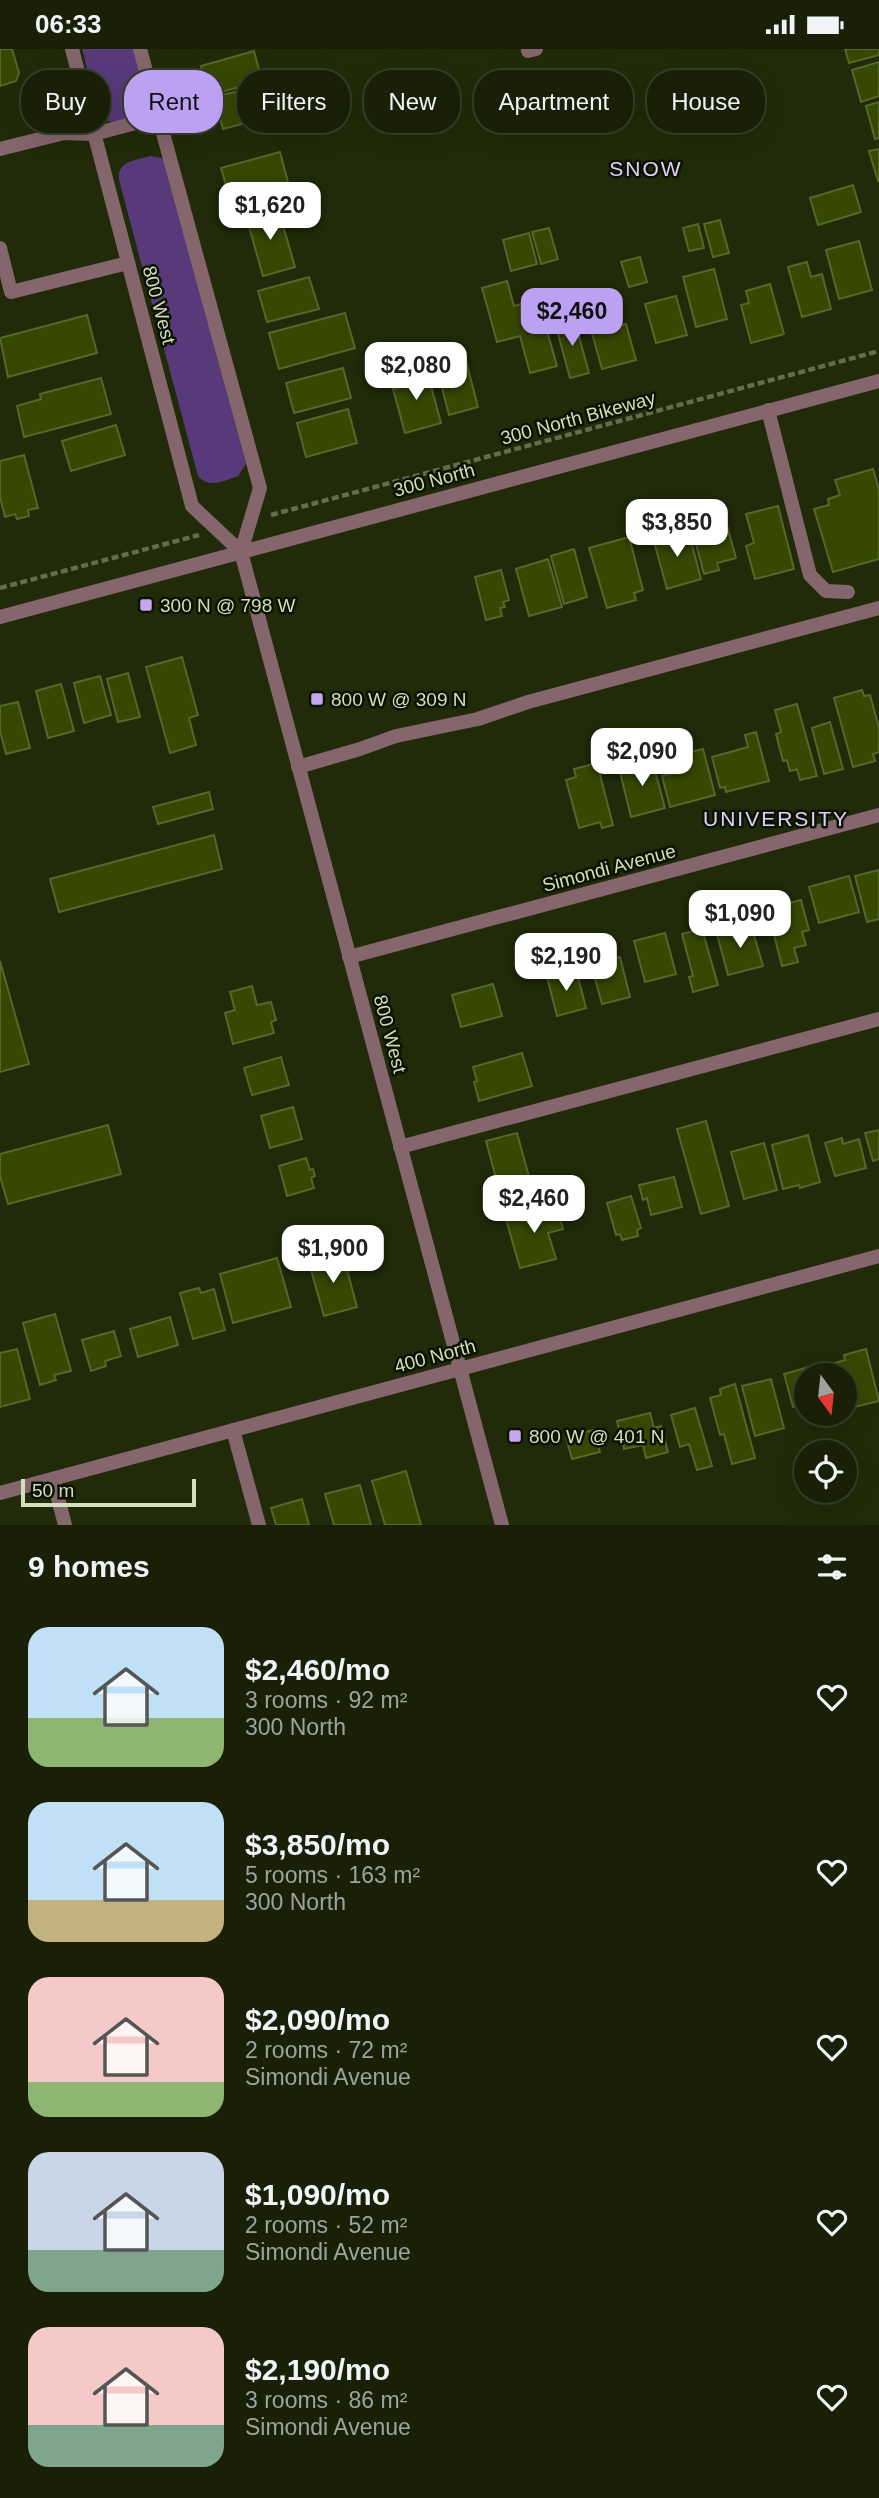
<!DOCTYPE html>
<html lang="en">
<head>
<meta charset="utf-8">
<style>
  body { margin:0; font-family:Arial,sans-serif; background:#222811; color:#f1f3f6; height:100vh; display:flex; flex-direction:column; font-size:26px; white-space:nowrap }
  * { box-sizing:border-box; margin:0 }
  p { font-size:23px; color:#9fa39b }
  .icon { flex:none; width:38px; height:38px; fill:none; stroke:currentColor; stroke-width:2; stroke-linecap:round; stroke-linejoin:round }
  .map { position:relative; height:1476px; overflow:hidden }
  .details { display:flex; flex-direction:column; background:#192007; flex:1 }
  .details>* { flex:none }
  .top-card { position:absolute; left:21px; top:21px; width:838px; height:63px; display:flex; gap:14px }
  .needle { width:46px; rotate:165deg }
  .fabs { position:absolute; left:794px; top:1314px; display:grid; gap:14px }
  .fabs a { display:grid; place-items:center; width:63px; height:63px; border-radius:50%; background:#192007; box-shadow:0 7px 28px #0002,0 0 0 2px #373e28; font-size:35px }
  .scale { position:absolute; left:21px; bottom:18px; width:175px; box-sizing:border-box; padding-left:7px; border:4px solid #d2debe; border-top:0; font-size:19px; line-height:24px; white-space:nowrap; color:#d2debe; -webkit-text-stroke:5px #0b1200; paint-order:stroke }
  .price { position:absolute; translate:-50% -60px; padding:0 16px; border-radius:14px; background:#fff; color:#222; font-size:23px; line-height:46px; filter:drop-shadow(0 2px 4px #0008) }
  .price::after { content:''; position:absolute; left:50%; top:42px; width:21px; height:16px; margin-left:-10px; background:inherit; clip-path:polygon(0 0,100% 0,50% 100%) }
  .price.current { background:#bca0f2; color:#111 }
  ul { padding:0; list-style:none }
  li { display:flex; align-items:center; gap:21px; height:175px; padding:0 28px }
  li span { display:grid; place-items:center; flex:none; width:196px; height:140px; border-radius:21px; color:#555 }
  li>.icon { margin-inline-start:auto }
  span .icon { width:84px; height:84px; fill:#fffc; stroke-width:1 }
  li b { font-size:30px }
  h2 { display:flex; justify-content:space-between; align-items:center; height:84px; padding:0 28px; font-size:30px }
  .tag { padding:0 24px; border-radius:28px; background:#192007; box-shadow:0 7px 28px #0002,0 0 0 2px #373e28; font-size:24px; line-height:63px }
  .tag.current { background:#bca0f2; color:#111 }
  .status { display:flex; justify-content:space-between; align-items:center; height:49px; padding:0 35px; background:#192007; direction:ltr }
  .status svg { height:19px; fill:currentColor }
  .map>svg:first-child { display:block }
</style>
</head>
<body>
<div class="status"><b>06:33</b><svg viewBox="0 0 49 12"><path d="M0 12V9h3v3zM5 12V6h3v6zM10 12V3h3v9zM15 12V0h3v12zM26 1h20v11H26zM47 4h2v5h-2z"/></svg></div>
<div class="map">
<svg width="879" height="1476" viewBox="0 0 879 1476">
  <rect width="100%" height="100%" fill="#212a09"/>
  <path fill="#583a7b" d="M82,0H135C139,15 154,51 143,64C139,69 130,70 123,71C112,74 106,74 99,65Z
    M150,107L162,109L166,116L246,415L238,427C224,432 209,440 198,427L119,131C117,112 134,112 150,107Z"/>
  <path fill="#374803" stroke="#556729" stroke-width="2" d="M0,0H12L19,24L16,32L0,37Z
    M845,0H879V6L849,14Z
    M254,2L262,32L213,45L209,31L205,32L201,17Z
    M879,13V47L861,53L852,21Z
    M268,35L276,66L223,80L214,48Z
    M879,53V89L875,90L866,57Z
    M879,100V132H878L869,102Z
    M280,103L289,137L231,153L221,119Z
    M853,136L861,163L818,176L810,149Z
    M278,159L295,218L263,227L246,167Z
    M720,171L729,204L713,208L704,175Z
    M698,175L704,199L689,202L683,179Z
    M549,179L558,210L541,215L532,183Z
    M529,184L537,215L511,222L503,191Z
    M859,192L872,241L839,250L826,201Z
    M640,208L647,233L629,238L621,213Z
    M807,213L811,228L822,225L831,260L802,268L788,218Z
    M714,220L727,270L696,278L683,228Z
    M309,228L319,260L267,273L258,242Z
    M507,232L514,257L538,250L557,317L530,324L520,287L497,293L482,239Z
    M770,235L784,285L751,294L741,256L749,254L746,242Z
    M676,247L687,286L656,294L645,255Z
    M345,264L355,299L279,320L269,284Z
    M87,266L97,304L8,328L0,289Z
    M574,269L589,324L570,329L555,274Z
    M626,275L636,311L602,320L592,284Z
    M464,304L478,358L449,366L435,312Z
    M343,319L351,349L294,364L286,334Z
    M422,321L425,332L429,330L441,374L405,384L393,340L398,339L395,329Z
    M101,329L111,365L24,388L17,357L41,350L40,345Z
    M348,360L357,394L306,408L297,374Z
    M116,376L125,406L71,422L62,392Z
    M24,406L38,459L28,461L29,467L17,470L15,465L5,468L0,448V412Z
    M873,420L879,441V510L833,523L814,460L829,456L828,450L840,446L835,431Z
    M778,457L794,520L755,530L746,497L754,494L746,465Z
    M725,469L736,509L717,514L719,521L704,525L696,495L701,494L697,477Z
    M688,480L701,530L667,540L653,489Z
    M629,488L643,541L634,544L636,551L607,559L589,499Z
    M574,500L587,548L564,555L551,507Z
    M548,510L562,558L529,567L516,520Z
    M501,521L509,551L503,553L505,558L500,559L502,567L486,571L475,528Z
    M182,608L198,666L189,669L196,696L170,704L146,618Z
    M128,624L140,668L118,673L107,630Z
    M100,627L111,666L84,674L74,634Z
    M61,635L74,682L48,689L36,642Z
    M862,641L864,647L870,646L879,679V703L873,705L875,712L853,718L834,649Z
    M18,653L30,699L6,705L0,682V657Z
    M797,655L817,727L800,731L797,720L790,722L787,711L783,712L776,685L781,683L775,661Z
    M830,673L843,720L824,725L812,679Z
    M756,683L769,732L726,743L725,738L720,739L712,708L748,698L745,686Z
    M703,700L715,746L670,758L662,727L682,722L678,706Z
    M652,710L665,759L631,768L619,719Z
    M597,714L613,776L602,779L600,773L579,779L566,731L576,728L574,720Z
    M209,743L213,760L158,775L153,758Z
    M214,786L222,820L59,863L50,830Z
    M879,821V870L867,873L855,827Z
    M849,827L859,863L819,874L809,838Z
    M801,851L809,881L802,883L806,896L794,899L798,913L782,917L774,886L782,884L775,858Z
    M751,876L763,917L728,926L717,885Z
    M702,880L718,936L693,943L689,928L693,927L682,885Z
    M665,884L676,925L645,933L634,892Z
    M620,908L630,948L602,955L591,915Z
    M0,912L29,1015L0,1023Z
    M576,920L586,959L557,967L547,928Z
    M493,935L502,967L461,978L452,946Z
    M252,937L257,956L271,953L276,971L271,973L274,984L233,995L225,964L235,961L230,943Z
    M522,1004L532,1037L479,1052L474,1033L477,1032L473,1018Z
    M281,1008L289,1036L252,1046L244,1019Z
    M293,1058L302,1090L270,1099L261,1067Z
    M706,1072L729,1157L701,1165L677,1080Z
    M108,1076L121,1125L8,1155L0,1127V1105Z
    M879,1081V1110L873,1112L865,1084Z
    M517,1084L531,1135L500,1144L486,1092Z
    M808,1086L820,1133L800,1139L799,1136L783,1140L772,1096Z
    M842,1089L843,1095L859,1090L866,1119L835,1127L825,1094Z
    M764,1094L777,1141L744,1150L731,1103Z
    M306,1109L310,1121L313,1120L315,1127L311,1129L314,1139L287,1147L279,1117Z
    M674,1128L682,1158L651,1166L647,1149L643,1151L639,1136Z
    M631,1147L641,1179L637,1181L638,1187L622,1191L620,1185L616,1186L607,1154Z
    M556,1156L563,1180L548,1184L556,1210L520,1219L506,1170Z
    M337,1205L339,1215L345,1213L357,1258L324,1267L311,1221L316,1219L314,1211Z
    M277,1209L291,1258L233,1274L220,1225Z
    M199,1239L201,1244L214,1240L225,1281L193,1290L180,1244Z
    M55,1265L71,1322L54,1326L56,1331L40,1336L23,1274Z
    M170,1268L178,1296L138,1308L130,1280Z
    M114,1282L121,1307L105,1312L106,1317L91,1322L82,1291Z
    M17,1300L30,1350L0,1358V1304Z
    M866,1300L879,1352L850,1359L847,1348L845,1349V1326H832L829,1316L845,1311L844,1306Z
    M812,1317L815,1326H807V1353L793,1358L784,1325Z
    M771,1330L784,1379L755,1387L742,1337Z
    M735,1335L755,1409L732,1415L724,1385L720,1386L710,1349L721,1346L720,1340Z
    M695,1359L712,1417L697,1421L689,1395L680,1398L671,1366Z
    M650,1364L654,1379L661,1377L668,1403L646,1409L643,1396L624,1400L617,1372Z
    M594,1381L600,1403L572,1410L566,1388Z
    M406,1422L421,1476H385L372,1432Z
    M360,1436L371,1476H334L325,1445Z
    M302,1450L309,1476H276L271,1459Z"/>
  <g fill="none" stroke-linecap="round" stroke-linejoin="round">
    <path stroke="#636d4d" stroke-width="4.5" stroke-dasharray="7 3.5" stroke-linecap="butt" d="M271,466L879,302
      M0,539L199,486"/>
    <path stroke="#84666c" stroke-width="14" d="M0,100L64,84L94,85L158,68
      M0,199L11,243L128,214
      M768,361L810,526L826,542L848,543
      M298,718L360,700L396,687L478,670L528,653L879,559
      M400,1098L879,970
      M233,1381L259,1476"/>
    <path stroke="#84666c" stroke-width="14" d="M72,0L192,457L241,503L502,1476
      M140,0L260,439L241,503
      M528,2L536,0
      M349,908L879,766
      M53,1430L65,1476
      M0,1444L879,1207"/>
    <path stroke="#84666c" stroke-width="14" d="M0,568L879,332"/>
  </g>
  <g fill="#c6a6f0" stroke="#0b1200" stroke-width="2.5">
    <rect x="139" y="549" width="14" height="14" rx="3.5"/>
    <rect x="310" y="643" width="14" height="14" rx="3.5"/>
    <rect x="508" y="1380" width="14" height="14" rx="3.5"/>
  </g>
  <g text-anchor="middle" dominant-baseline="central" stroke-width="5" stroke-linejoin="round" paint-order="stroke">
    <g font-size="19" fill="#d2debe" stroke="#0b1200">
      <text transform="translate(159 256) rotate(75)">800 West</text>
      <text transform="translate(578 369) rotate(-15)">300 North Bikeway</text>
      <text transform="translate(434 431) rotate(-15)">300 North</text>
      <text transform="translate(609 819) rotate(-15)">Simondi Avenue</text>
      <text transform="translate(390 985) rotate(75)">800 West</text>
      <text transform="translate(435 1307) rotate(-15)">400 North</text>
    </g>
    <g font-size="19" fill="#d2debe" stroke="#0b1200" text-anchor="start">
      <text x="160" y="556">300 N @ 798 W</text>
      <text x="331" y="650">800 W @ 309 N</text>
      <text x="529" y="1387">800 W @ 401 N</text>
    </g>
    <g font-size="21" letter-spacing="2" fill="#e0cff9" stroke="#0b1200">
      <text x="646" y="119">SNOW</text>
      <text x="776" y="769">UNIVERSITY</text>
    </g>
  </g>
</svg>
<div class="fabs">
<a><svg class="needle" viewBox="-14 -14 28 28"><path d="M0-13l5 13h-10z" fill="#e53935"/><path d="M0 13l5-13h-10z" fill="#9fa39b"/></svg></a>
<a><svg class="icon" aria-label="locate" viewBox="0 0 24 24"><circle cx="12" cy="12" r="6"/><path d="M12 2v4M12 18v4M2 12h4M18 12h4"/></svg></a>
</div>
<div class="scale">50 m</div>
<b class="price" style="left:270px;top:193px">$1,620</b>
<b class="price current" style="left:572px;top:299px">$2,460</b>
<b class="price" style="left:416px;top:353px">$2,080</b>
<b class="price" style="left:677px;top:510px">$3,850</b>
<b class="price" style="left:642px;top:739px">$2,090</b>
<b class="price" style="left:740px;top:901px">$1,090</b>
<b class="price" style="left:566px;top:944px">$2,190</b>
<b class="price" style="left:534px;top:1186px">$2,460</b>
<b class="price" style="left:333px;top:1236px">$1,900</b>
<div class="top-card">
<a class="tag">Buy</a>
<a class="tag current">Rent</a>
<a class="tag">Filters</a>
<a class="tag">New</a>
<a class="tag">Apartment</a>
<a class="tag">House</a>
</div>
</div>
<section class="details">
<h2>9 homes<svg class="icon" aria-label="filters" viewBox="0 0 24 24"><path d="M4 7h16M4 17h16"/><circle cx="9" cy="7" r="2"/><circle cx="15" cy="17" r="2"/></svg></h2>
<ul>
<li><span style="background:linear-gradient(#bfe0f5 65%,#8fb573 0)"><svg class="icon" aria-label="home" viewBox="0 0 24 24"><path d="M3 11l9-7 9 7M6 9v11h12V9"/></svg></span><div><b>$2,460/mo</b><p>3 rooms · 92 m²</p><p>300 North</p></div><svg class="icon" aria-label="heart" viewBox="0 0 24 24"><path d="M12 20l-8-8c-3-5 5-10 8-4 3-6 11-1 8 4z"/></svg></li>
<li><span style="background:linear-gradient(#bfe0f5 70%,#c2b280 0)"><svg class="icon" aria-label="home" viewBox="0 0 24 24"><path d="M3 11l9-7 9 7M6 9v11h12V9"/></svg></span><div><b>$3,850/mo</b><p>5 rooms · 163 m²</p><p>300 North</p></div><svg class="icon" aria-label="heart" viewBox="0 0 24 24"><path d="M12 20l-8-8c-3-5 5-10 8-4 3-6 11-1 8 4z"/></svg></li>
<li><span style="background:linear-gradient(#f6c9c9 75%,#8fb573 0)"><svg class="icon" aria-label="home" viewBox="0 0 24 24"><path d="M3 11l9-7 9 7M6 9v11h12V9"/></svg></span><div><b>$2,090/mo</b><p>2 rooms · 72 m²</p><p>Simondi Avenue</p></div><svg class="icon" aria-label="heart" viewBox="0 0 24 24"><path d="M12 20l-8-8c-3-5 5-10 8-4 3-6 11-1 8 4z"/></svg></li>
<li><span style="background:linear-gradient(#c9d6e8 70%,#7fa58c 0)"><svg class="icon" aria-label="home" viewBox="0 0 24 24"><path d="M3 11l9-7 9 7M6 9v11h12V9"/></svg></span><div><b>$1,090/mo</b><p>2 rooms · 52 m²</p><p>Simondi Avenue</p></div><svg class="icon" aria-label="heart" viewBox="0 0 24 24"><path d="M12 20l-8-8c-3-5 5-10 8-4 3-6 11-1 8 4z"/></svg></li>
<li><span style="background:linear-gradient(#f6c9c9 70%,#7fa58c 0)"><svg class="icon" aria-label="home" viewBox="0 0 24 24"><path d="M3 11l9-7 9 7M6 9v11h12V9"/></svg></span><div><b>$2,190/mo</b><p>3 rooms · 86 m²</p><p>Simondi Avenue</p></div><svg class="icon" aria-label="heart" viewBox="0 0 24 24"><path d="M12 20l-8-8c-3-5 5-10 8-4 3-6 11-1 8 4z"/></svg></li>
</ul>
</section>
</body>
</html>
